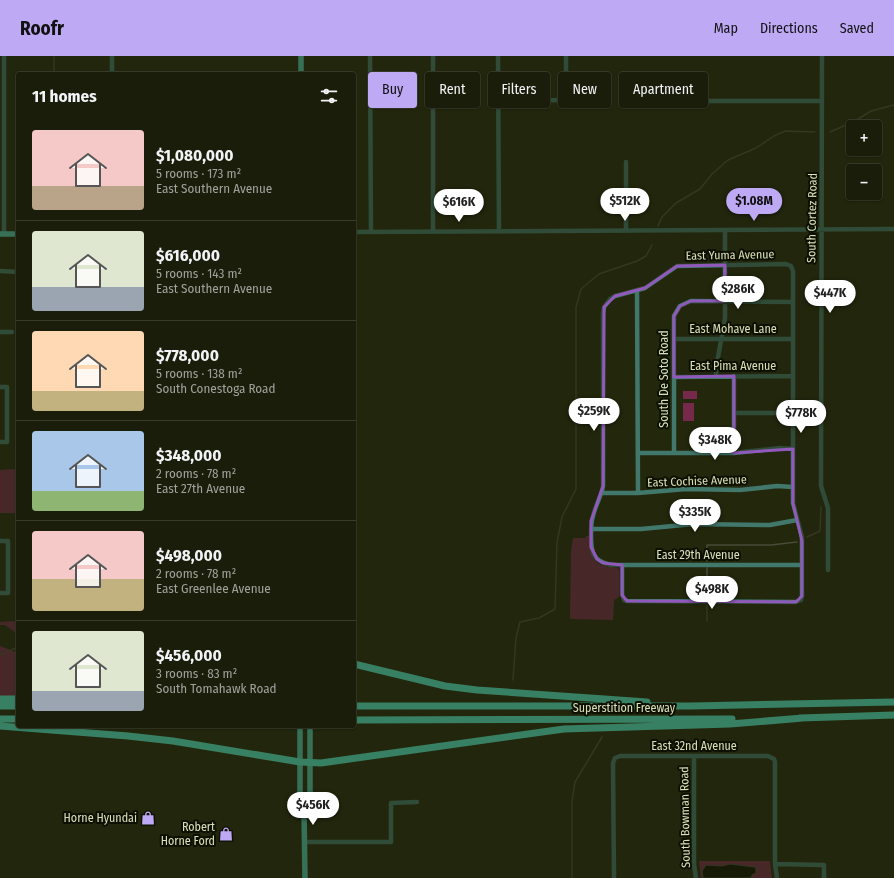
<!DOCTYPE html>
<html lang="en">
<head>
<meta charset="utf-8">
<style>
  body { margin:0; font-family:"Fira Sans Condensed",sans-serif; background:#232612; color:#f1f3f6; height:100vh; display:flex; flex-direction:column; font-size:15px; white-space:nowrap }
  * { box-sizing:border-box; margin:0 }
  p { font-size:13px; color:#9fa29c }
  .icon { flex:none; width:22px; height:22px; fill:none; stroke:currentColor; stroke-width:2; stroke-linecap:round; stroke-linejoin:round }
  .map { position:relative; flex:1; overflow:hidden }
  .drawer { position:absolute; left:16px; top:16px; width:340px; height:656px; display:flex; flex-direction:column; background:#1a1d09; border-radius:4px; box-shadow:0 1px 3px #0004,0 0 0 1px #383b2a }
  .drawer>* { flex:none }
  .hud { position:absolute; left:368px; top:16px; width:380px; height:36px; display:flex; gap:8px }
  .fabs { position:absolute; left:846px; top:64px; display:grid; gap:8px }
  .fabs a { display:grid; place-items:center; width:36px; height:36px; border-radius:4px; background:#1a1d09; box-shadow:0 1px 3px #0004,0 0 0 1px #383b2a; font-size:20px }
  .price { position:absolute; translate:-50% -34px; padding:0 9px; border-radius:14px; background:#fff; color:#222; font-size:13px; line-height:26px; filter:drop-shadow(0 1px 2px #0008) }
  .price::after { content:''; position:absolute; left:50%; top:24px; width:12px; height:9px; margin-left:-6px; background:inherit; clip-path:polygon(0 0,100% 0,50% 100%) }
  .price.current { background:#bea9f5; color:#111 }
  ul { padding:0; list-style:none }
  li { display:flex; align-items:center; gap:12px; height:100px; padding:0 16px }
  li+li { border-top:1px solid #383b2a }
  li span { display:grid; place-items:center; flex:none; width:112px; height:80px; border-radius:4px; color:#555 }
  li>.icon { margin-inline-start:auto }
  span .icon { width:48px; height:48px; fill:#fffc; stroke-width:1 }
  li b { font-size:17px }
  h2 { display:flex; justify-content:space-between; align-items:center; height:48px; padding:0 16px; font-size:17px }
  .chip { padding:0 14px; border-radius:4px; background:#1a1d09; box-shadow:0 1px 3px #0004,0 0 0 1px #383b2a; font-size:14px; line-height:36px }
  .chip.current { background:#bea9f5; color:#111 }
  header { display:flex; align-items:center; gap:24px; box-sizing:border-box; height:56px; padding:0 20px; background:#bea9f5; color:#111 }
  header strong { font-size:19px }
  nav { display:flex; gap:22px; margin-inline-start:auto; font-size:14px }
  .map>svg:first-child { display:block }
</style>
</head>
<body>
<header>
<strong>Roofr</strong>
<nav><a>Map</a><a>Directions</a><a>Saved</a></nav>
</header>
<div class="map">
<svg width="894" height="822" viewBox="0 0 894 822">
  <rect width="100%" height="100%" fill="#23270c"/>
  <path fill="#76294b" d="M18,291V578L5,569H0V566L16,565V457H0V414L16,413L15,304Z
    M683,335H697V343H683Z
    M683,347H694V365H683Z
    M586,480H589C589,493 591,507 605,510C609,511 614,511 618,512L619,515V541L614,544L613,564L570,563L571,496L573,482H586Z
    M0,590L18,597V640H0Z
    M699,805H770L772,822H701Z"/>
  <path fill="#0b0d02" stroke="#484c38" d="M730,808L754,811L756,812V817L752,819L751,822H703L702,815L706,809L722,810Z"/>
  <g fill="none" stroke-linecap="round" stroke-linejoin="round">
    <path stroke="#484c38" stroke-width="1.5" d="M54,18V0
      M830,76L855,65L871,55L894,49
      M658,170L662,161L676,147L700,133L712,118L728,104L756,92L774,80L785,75L815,76
      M807,481L820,475L821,451
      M707,505V489H771L797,486
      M707,512V541
      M707,549V565
      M0,599L18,591
      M513,624L516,582L520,566L539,562L555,553L557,486L562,461L576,433V251L581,233L599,218L637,205L646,200L652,189
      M572,822V745L575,726L602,681"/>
    <path stroke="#41786b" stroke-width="4.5" d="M112,0V18
      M370,0L371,176
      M498,0L499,175
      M822,0L821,430L828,452V514
      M498,45L566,44V0
      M634,45H822
      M626,175V106
      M354,176L894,173
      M433,176V0
      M4,178V0
      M0,215L18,216
      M637,234L638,437
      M0,276H12
      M674,283H793
      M716,320L717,307L725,262V174
      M734,320V397
      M674,321L793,320
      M0,331H7V386H0
      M734,357H821
      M638,397H734L780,392L793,393
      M674,397V260L680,250L691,245L793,246
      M602,437H638L686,433L740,434L777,430L793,431
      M591,473H641L694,468L770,469L797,464
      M0,485H8V537H0
      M622,509V539L624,544L627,545L796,546L801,544L802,540V481L793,447V215L791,210L786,208L677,210L645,232L615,240L610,243L604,251L603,257V430C601,441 595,450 593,460C591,466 591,473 591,479C591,496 592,505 611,509H802
      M694,700V808L696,822
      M305,786H391V747L417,746
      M775,808L824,809V822
      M614,822L613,707L615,702L620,700H768L774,703L775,706V808L777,822"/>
    <path stroke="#4fccb2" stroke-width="5.5" d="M301,0V18
      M0,178H18
      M300,670V747L304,755L305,822
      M304,755L310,747V670"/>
    <path stroke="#52eece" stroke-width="7" d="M354,608L445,630L477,634L647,646
      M0,643H18
      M0,650H18
      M354,650H691L894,646
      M800,662L894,659
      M0,663H18
      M354,664L732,663
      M0,670L128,680L173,685L300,706L321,707L564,673L730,668L803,662"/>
  </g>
  <path d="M0 0H894V822H0ZM725,209V245H691L680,250L674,260V321L734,320V397L793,393V447L802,485V540L796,546L627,545L622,539V509L603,507L597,503L591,491V465L603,430L604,251L615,240L645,232L677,210Z" fill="#23270c" fill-opacity=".55" fill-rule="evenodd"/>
  <path fill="none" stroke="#9259bd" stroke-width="3" stroke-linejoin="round" d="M725,209V245H691L680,250L674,260V321L734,320V397L793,393V447L802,485V540L796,546L627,545L622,539V509L603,507L597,503L591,491V465L603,430L604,251L615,240L645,232L677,210Z"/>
  <defs>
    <g id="shop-bare" transform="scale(1.08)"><path d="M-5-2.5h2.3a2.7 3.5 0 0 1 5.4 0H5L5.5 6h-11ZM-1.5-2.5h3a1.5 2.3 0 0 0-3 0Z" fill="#bea9f5" stroke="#0d0f00" stroke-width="2.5" paint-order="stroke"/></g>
  </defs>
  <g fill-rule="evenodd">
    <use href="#shop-bare" x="148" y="762"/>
    <use href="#shop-bare" x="226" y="778"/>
  </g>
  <g text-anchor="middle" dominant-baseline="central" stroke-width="4" stroke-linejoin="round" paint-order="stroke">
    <g font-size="12" fill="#d8e0b7" stroke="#0d0f00">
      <text transform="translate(812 162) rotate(-89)">South Cortez Road</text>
      <text transform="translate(730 199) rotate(-1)">East Yuma Avenue</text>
      <text x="733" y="273">East Mohave Lane</text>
      <text x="733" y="310">East Pima Avenue</text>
      <text transform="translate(664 323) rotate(-90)">South De Soto Road</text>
      <text transform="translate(697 425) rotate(-2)">East Cochise Avenue</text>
      <text x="698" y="499">East 29th Avenue</text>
      <text x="624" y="652">Superstition Freeway</text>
      <text x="694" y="690">East 32nd Avenue</text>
      <text transform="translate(685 761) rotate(-91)">South Bowman Road</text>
    </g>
    <g font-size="12" fill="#d8e0b7" stroke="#0d0f00" text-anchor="end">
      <text x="137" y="762">Horne Hyundai</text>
      <text x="215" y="771">Robert<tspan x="215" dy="14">Horne Ford</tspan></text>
    </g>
  </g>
</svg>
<div class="fabs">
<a>+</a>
<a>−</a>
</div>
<b class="price" style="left:625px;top:166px">$512K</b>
<b class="price current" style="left:754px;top:166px">$1.08M</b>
<b class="price" style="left:459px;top:167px">$616K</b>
<b class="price" style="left:738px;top:254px">$286K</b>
<b class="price" style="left:830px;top:258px">$447K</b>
<b class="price" style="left:594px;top:376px">$259K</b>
<b class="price" style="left:801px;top:378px">$778K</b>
<b class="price" style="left:715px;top:405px">$348K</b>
<b class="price" style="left:695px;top:477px">$335K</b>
<b class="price" style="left:712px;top:554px">$498K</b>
<b class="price" style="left:313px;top:770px">$456K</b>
<div class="hud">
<a class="chip current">Buy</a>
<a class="chip">Rent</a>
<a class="chip">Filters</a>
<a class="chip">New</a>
<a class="chip">Apartment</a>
</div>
<section class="drawer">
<h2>11 homes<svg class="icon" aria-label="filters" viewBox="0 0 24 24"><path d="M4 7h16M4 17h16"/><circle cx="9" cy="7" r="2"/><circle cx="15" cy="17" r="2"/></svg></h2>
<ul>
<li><span style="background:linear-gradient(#f6c9c9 70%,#b9a48a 0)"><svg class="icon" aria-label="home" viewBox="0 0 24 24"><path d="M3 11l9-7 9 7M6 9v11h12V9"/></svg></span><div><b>$1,080,000</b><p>5 rooms · 173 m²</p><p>East Southern Avenue</p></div></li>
<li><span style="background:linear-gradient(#dfe7d0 70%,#9aa5b1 0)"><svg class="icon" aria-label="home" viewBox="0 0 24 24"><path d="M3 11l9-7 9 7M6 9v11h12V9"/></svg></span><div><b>$616,000</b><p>5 rooms · 143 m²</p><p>East Southern Avenue</p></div></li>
<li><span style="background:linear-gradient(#ffd9b3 75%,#c2b280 0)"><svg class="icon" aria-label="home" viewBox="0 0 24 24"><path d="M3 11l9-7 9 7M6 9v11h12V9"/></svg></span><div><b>$778,000</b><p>5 rooms · 138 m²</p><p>South Conestoga Road</p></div></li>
<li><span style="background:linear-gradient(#a9c7e8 75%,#8fb573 0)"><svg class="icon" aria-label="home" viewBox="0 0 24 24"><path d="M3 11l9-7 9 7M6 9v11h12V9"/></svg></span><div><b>$348,000</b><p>2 rooms · 78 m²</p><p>East 27th Avenue</p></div></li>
<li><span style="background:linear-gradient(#f6c9c9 60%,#c2b280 0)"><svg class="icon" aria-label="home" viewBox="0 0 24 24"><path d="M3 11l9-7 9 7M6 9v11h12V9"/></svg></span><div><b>$498,000</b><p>2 rooms · 78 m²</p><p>East Greenlee Avenue</p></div></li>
<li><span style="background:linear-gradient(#dfe7d0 75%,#9aa5b1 0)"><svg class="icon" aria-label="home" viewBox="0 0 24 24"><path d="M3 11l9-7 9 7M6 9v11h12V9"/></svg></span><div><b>$456,000</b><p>3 rooms · 83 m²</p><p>South Tomahawk Road</p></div></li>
</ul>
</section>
</div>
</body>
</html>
